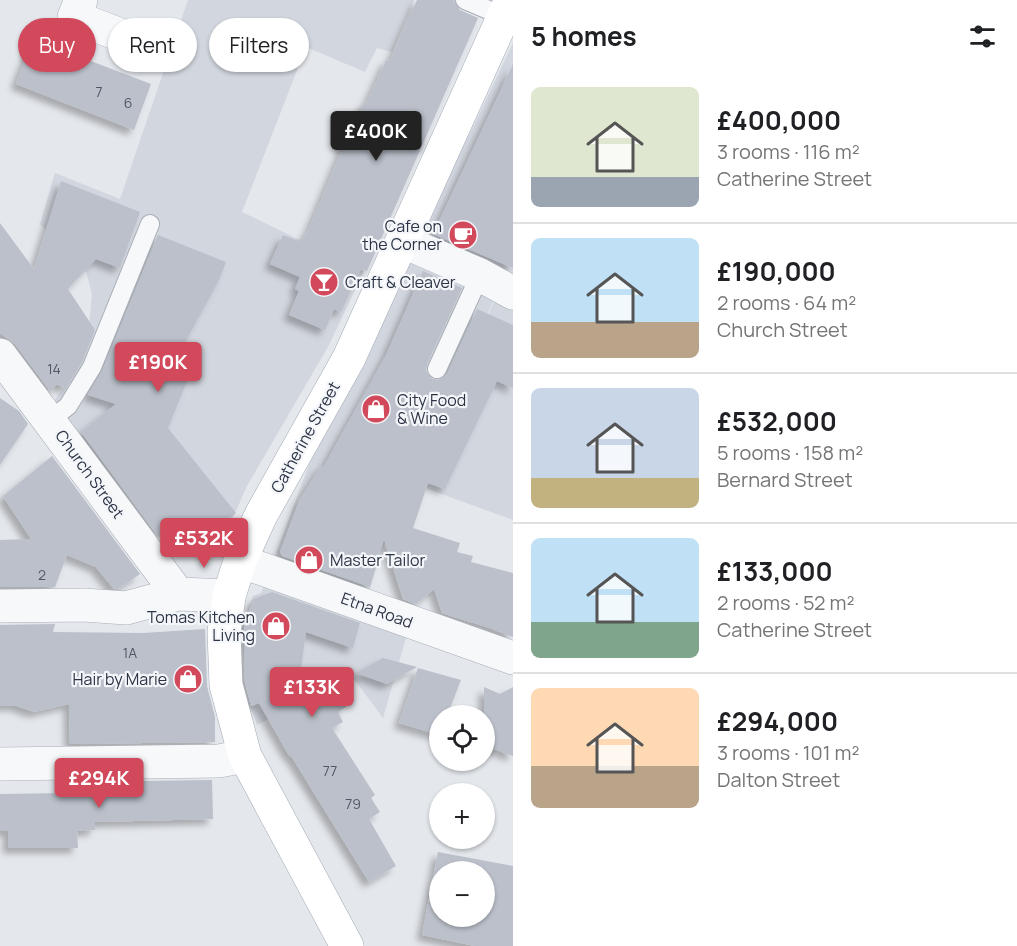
<!DOCTYPE html>
<html lang="en">
<head>
<meta charset="utf-8">
<style>
  body { margin:0; font-family:Manrope,sans-serif; background:#f6f6f6; color:#202124; height:100vh; display:flex; flex-direction:column; font-size:22px; white-space:nowrap }
  * { box-sizing:border-box; margin:0 }
  p { font-size:20px; color:#757577 }
  .icon { flex:none; width:33px; height:33px; fill:none; stroke:currentColor; stroke-width:2; stroke-linecap:round; stroke-linejoin:round }
  .map { position:relative; flex:1; overflow:hidden }
  .details { display:flex; flex-direction:column; background:#fff; width:504px }
  .details>* { flex:none }
  .hud { position:absolute; left:18px; top:18px; width:405px; height:54px; display:flex; gap:12px }
  .controls { position:absolute; left:429px; top:705px; display:grid; gap:12px }
  .controls a { display:grid; place-items:center; width:66px; height:66px; border-radius:50%; background:#fff; box-shadow:0 2px 4px #0004; font-size:30px }
  .price { position:absolute; translate:-50% -51px; padding:0 14px; border-radius:6px; background:#d1495b; color:#fff; font-size:20px; line-height:39px; filter:drop-shadow(0 2px 3px #0008) }
  .price::after { content:''; position:absolute; left:50%; top:36px; width:18px; height:14px; margin-left:-9px; background:inherit; clip-path:polygon(0 0,100% 0,50% 100%) }
  .price.on { background:#222; color:#fff }
  ul { padding:0; list-style:none }
  li { display:flex; align-items:center; gap:18px; height:150px; padding:0 18px }
  li+li { border-top:2px solid #e0e0e0 }
  li span { display:grid; place-items:center; flex:none; width:168px; height:120px; border-radius:9px; color:#555 }
  li>.icon { margin-inline-start:auto }
  span .icon { width:72px; height:72px; fill:#fffc; stroke-width:1 }
  li b { font-size:26px }
  h2 { display:flex; justify-content:space-between; align-items:center; height:72px; padding:0 18px; font-size:26px }
  .pill { padding:0 21px; border-radius:27px; background:#fff; box-shadow:0 2px 4px #0004; font-size:21px; line-height:54px }
  .pill.on { background:#d1495b; color:#fff }
  main { display:flex; flex:1; min-height:0 }
  .map>svg:first-child { display:block }
</style>
</head>
<body>
<main>
<div class="map">
<svg width="513" height="946" viewBox="0 0 513 946">
  <defs>
    <filter id="shadow"><feDropShadow dx="-5.5" dy="5.5" stdDeviation="3" flood-color="#0004"/></filter>
  </defs>
  <rect width="100%" height="100%" fill="#e4e7ec"/>
  <path fill="#d2d6de" d="M188,0H414L392,52L377,48L365,72L306,47L242,212L364,271L329,345L247,486L221,545L169,550L54,401L67,383L88,338L92,294L86,272L40,224L55,173L120,199Z
    M513,43V293L500,288L406,479L360,617L407,634L383,718L354,679L257,725L249,703L241,627L253,596L261,593L325,422L406,249L471,131Z
    M498,294L513,300V520L406,481Z"/>
  <path fill="#bbc0ca" fill-rule="evenodd" filter="url(#shadow)" d="M417,0H454L460,10L478,18L367,271L361,269L341,312L334,309L325,330L289,315L299,291L295,289L300,277L270,264L283,235L301,242L309,229L345,142L347,143L365,101L367,102L386,60L390,61Z
    M33,39L151,84L134,130L16,84Z
    M513,64V268L433,234Z
    M61,181L140,212L120,268L96,259L68,289L95,330L82,362L66,388L56,384L51,392L15,344L0,333V223L34,269Z
    M158,235L226,262L219,280L176,359L193,366L168,428L236,513L206,536L199,525L186,533L176,519L157,535L81,432L116,404L88,395L102,371Z
    M423,271L462,288L427,364L426,371L432,379L439,380L447,374L477,309L513,325V388L497,381L445,489L428,483L413,528L460,543L457,552L473,556L471,562L513,573V637L484,626V622L483,626L442,613L434,589L416,604L403,599L384,539L370,587L282,556L280,552L299,501L321,466H324L386,355Z
    M0,398L19,411L28,424L0,465Z
    M52,456L140,574L118,589L113,588L96,567L67,555L55,587H0V540L31,539L3,496Z
    M272,592L360,623L353,648L306,632L296,706L334,685L346,707L338,712L343,722L332,728L375,795L371,798L380,812L369,819L396,866L369,882L290,754V757L259,703L251,706L245,682L244,625L253,599Z
    M55,624L53,632L143,633L205,629L207,686L215,717V742L70,744L69,704L34,712L14,705L0,706V625Z
    M383,658L417,667L387,684L356,673Z
    M418,668L461,680L447,716H440L439,735L399,723Z
    M484,687L500,694L513,687V756L484,745Z
    M212,780L213,819L95,822V830L77,831L78,848H8L9,831L0,830V794L70,793V782Z
    M438,852L513,866V946H475L422,935ZM440,872H484V916H440Z"/>
  <g fill="none" stroke-linecap="round" stroke-linejoin="round">
    <g stroke="#a9aeb7" stroke-width="20">
      <path id="service" d="M465,0L505,17
        M437,369L480,275
        M50,420L68,406L92,367L150,224"/>
    </g>
    <g stroke="#a9aeb7" stroke-width="34">
      <path id="minor" d="M81,0L74,17L149,46
        M402,241L480,275L513,293
        M0,355L178,594
        M240,561L513,658
        M0,606L84,605L126,608L178,594L229,596
        M0,764L219,761L245,756"/>
    </g>
    <g stroke="#a3abb8" stroke-width="34">
      <path id="primary" d="M347,946L245,756L226,685L224,632L229,596L240,561L261,515L349,358L511,0"/>
    </g>
    <use href="#service" stroke="#f7f8fa" stroke-width="18"/>
    <use href="#minor" stroke="#f7f8fa" stroke-width="33"/>
    <use href="#primary" stroke="#fff" stroke-width="33"/>
  </g>
  <defs>
    <g id="cafe-disc" transform="scale(1.5)"><circle r="9.5" fill="#d1495b" stroke="#f4f6f9"/><path d="M-5.5-4.5H6V0H3Q3 3.5 0 3.5H-2.5Q-5.5 3.5-5.5 0ZM3-3.2v2h1.7v-2ZM-6 4.5H4V6H-6Z" fill="#fff"/></g>
    <g id="bar-disc" transform="scale(1.5)"><circle r="9.5" fill="#d1495b" stroke="#f4f6f9"/><path d="M-6-5H6L.8 .8V4.5H3.5V6h-7V4.5H-.8V.8Z" fill="#fff"/></g>
    <g id="shop-disc" transform="scale(1.5)"><circle r="9.5" fill="#d1495b" stroke="#f4f6f9"/><path d="M-5-2.5h2.3a2.7 3.5 0 0 1 5.4 0H5L5.5 6h-11ZM-1.5-2.5h3a1.5 2.3 0 0 0-3 0Z" fill="#fff"/></g>
  </defs>
  <g fill-rule="evenodd">
    <use href="#cafe-disc" x="463" y="235"/>
    <use href="#bar-disc" x="324" y="282"/>
    <use href="#shop-disc" x="376" y="409"/>
    <use href="#shop-disc" x="309" y="560"/>
    <use href="#shop-disc" x="276" y="626"/>
    <use href="#shop-disc" x="188" y="679"/>
  </g>
  <g text-anchor="middle" dominant-baseline="central" stroke-width="4.5" stroke-linejoin="round" paint-order="stroke">
    <g font-size="14" fill="#4f5766">
      <text x="99" y="91">7</text>
      <text x="128" y="102">6</text>
      <text x="54" y="368">14</text>
      <text x="42" y="574">2</text>
      <text x="130" y="652">1A</text>
      <text x="330" y="770">77</text>
      <text x="353" y="803">79</text>
    </g>
    <g font-size="16" fill="#2b3445" stroke="#f4f6f9" text-anchor="end">
      <text x="442" y="226">Cafe on<tspan x="442" dy="18">the Corner</tspan></text>
      <text x="345" y="282" text-anchor="start">Craft &amp; Cleaver</text>
      <text x="397" y="400" text-anchor="start">City Food<tspan x="397" dy="18">&amp; Wine</tspan></text>
      <text x="330" y="560" text-anchor="start">Master Tailor</text>
      <text x="255" y="617">Tomas Kitchen<tspan x="255" dy="18">Living</tspan></text>
      <text x="167" y="679">Hair by Marie</text>
    </g>
    <g font-size="16" fill="#2b3445" stroke="#f4f6f9">
      <text transform="translate(305 437) rotate(-61)">Catherine Street</text>
      <text transform="translate(90 474) rotate(54)">Church Street</text>
      <text transform="translate(377 610) rotate(20)">Etna Road</text>
    </g>
  </g>
</svg>
<div class="controls">
<a><svg class="icon" aria-label="locate" viewBox="0 0 24 24"><circle cx="12" cy="12" r="6"/><path d="M12 2v4M12 18v4M2 12h4M18 12h4"/></svg></a>
<a>+</a>
<a>−</a>
</div>
<b class="price on" style="left:376px;top:162px">£400K</b>
<b class="price" style="left:158px;top:393px">£190K</b>
<b class="price" style="left:204px;top:569px">£532K</b>
<b class="price" style="left:312px;top:718px">£133K</b>
<b class="price" style="left:99px;top:809px">£294K</b>
<div class="hud">
<a class="pill on">Buy</a>
<a class="pill">Rent</a>
<a class="pill">Filters</a>
</div>
</div>
<section class="details">
<h2>5 homes<svg class="icon" aria-label="filters" viewBox="0 0 24 24"><path d="M4 7h16M4 17h16"/><circle cx="9" cy="7" r="2"/><circle cx="15" cy="17" r="2"/></svg></h2>
<ul>
<li><span style="background:linear-gradient(#dfe7d0 75%,#9aa5b1 0)"><svg class="icon" aria-label="home" viewBox="0 0 24 24"><path d="M3 11l9-7 9 7M6 9v11h12V9"/></svg></span><div><b>£400,000</b><p>3 rooms · 116 m²</p><p>Catherine Street</p></div></li>
<li><span style="background:linear-gradient(#bfe0f5 70%,#b9a48a 0)"><svg class="icon" aria-label="home" viewBox="0 0 24 24"><path d="M3 11l9-7 9 7M6 9v11h12V9"/></svg></span><div><b>£190,000</b><p>2 rooms · 64 m²</p><p>Church Street</p></div></li>
<li><span style="background:linear-gradient(#c9d6e8 75%,#c2b280 0)"><svg class="icon" aria-label="home" viewBox="0 0 24 24"><path d="M3 11l9-7 9 7M6 9v11h12V9"/></svg></span><div><b>£532,000</b><p>5 rooms · 158 m²</p><p>Bernard Street</p></div></li>
<li><span style="background:linear-gradient(#bfe0f5 70%,#7fa58c 0)"><svg class="icon" aria-label="home" viewBox="0 0 24 24"><path d="M3 11l9-7 9 7M6 9v11h12V9"/></svg></span><div><b>£133,000</b><p>2 rooms · 52 m²</p><p>Catherine Street</p></div></li>
<li><span style="background:linear-gradient(#ffd9b3 65%,#b9a48a 0)"><svg class="icon" aria-label="home" viewBox="0 0 24 24"><path d="M3 11l9-7 9 7M6 9v11h12V9"/></svg></span><div><b>£294,000</b><p>3 rooms · 101 m²</p><p>Dalton Street</p></div></li>
</ul>
</section>
</main>
</body>
</html>
